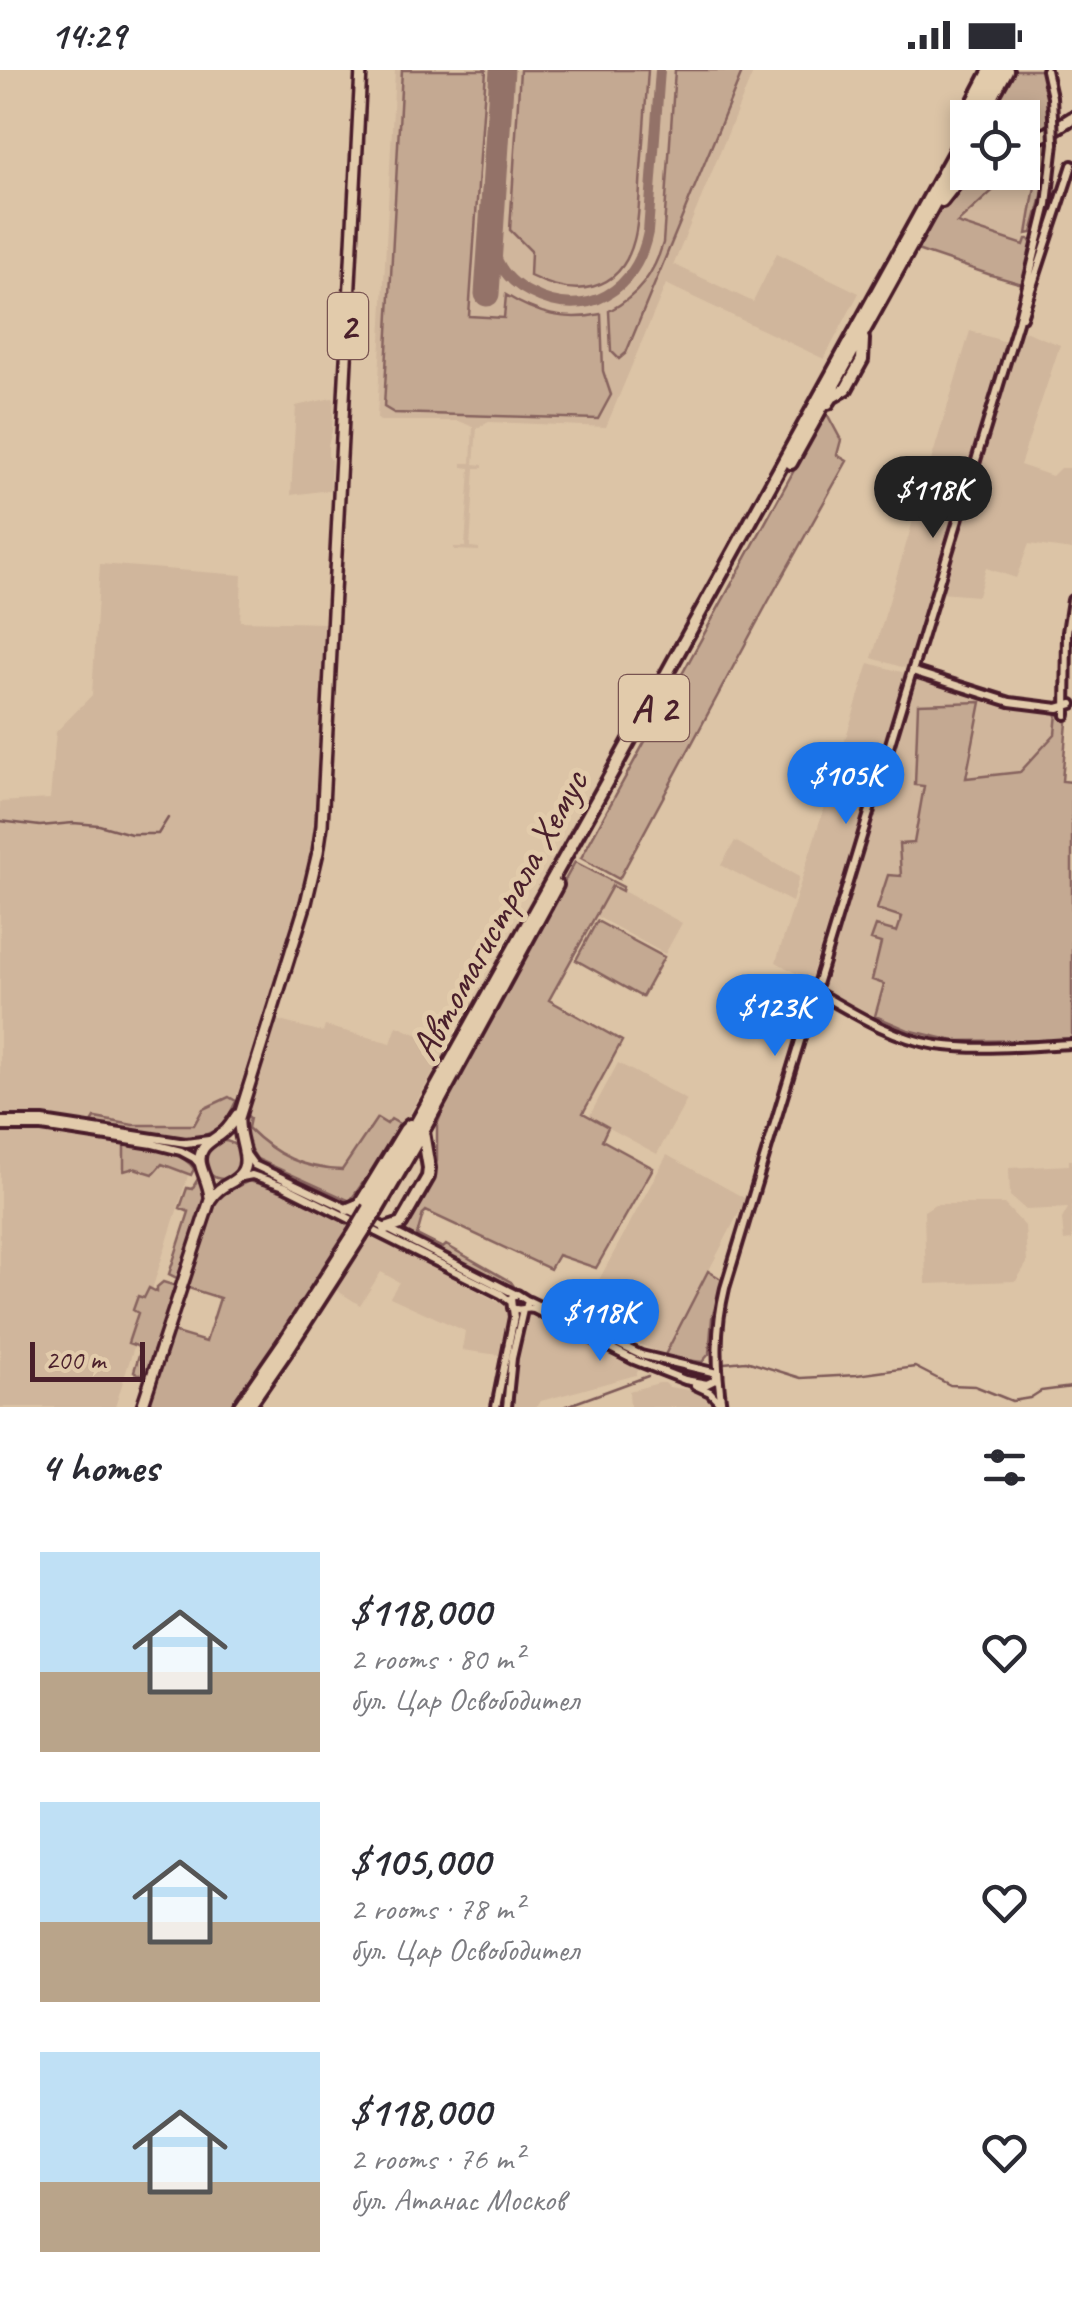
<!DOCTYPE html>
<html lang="en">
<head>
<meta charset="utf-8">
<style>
  body { margin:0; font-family:Caveat,sans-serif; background:#f7f7f7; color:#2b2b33; height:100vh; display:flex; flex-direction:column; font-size:38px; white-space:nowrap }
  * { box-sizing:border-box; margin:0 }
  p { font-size:32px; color:#7c7c81 }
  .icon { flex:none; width:55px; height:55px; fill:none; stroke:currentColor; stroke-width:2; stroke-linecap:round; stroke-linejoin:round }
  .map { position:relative; height:1337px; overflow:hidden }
  .sheet { display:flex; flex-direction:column; background:#fff; flex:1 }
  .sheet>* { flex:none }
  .controls { position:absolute; left:950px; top:30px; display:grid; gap:20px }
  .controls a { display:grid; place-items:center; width:90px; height:90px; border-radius:0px; background:#fff; box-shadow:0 5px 15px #0003; font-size:50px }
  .scale { position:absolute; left:30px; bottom:25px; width:115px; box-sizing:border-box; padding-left:10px; border:5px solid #4a1f2b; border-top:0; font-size:28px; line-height:35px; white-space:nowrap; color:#4a1f2b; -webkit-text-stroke:8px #e2cbab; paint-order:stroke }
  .price { position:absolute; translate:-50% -85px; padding:0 22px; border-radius:35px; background:#1a73e8; color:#fff; font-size:32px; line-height:65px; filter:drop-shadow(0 2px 5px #0008) }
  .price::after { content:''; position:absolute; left:50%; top:60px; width:30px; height:22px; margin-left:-15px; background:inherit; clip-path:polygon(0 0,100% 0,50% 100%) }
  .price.on { background:#222; color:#fff }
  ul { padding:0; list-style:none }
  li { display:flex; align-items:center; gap:30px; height:250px; padding:0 40px }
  li span { display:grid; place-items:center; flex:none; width:280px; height:200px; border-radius:0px; color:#555 }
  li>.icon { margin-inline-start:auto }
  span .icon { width:120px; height:120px; fill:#fffc; stroke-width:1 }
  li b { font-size:42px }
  h2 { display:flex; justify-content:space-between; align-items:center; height:120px; padding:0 40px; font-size:42px }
  .status { display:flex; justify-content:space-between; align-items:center; height:70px; padding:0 50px; background:#fff; direction:ltr }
  .status svg { height:28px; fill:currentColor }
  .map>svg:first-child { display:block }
</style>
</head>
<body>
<div class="status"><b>14:29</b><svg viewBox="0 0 49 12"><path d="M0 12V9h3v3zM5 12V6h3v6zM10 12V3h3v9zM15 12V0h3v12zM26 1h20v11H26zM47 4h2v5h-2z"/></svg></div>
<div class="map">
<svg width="1072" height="1337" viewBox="0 0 1072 1337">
  <rect width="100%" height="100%" fill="#dcc4a6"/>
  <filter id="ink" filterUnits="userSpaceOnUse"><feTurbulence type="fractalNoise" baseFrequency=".01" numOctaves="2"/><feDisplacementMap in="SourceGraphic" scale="20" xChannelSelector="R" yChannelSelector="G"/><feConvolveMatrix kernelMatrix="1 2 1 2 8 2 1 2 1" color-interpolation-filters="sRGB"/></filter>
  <g filter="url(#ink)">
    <path fill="#d0b69c" d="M395,0H754L673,196L675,195L753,232L777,183L859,223L824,289L666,214L606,357L489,352L477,358L474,394L483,395V398H475L470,477L479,478V481L454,480V477H465L470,398L462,397V393H471L473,357L459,351H380L377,348Z
      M1012,105H1037L1024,174L957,154Z
      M1019,259L1060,275L1020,395L1052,406L1060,398H1072V480L1029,474L1016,508L986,498L978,526L940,523Z
      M970,261L1006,272L908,599L872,588Z
      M332,328L334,329L332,361L328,375V386L331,390L330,420L291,425L296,336Z
      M100,494L242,505L240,551L326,553L314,765L305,818L228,1052L196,1080L115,1337H0V732L50,729L56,662L92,625Z
      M869,593L905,603L810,911L776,892Z
      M916,608L1012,636L1051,639L1057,643L1056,664L1020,702L916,715H924L914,773L901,806L878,839L902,847L897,862L872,870L881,872L884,913L875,946L819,918Z
      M735,771L799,807L792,832L721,795Z
      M612,815L682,853L665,884L596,846Z
      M272,949L323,962L325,956L391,973L397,956L442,975L438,983L441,989L403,1055L391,1049L387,1054L377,1048L342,1099H319L273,1080L248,1057L251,1048L244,1043Z
      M618,993L687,1030L657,1084L589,1047Z
      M667,1085L746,1129L665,1285L614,1264L582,1241Z
      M1069,1090H1072V1170L1064,1171L1062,1149L1068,1138L1026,1140L1010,1126L1009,1098L1069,1095Z
      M935,1134H1004L1025,1156L1027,1193L1016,1211L926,1214L924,1141Z
      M368,1162L509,1238L499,1285L462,1280L465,1261L390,1227L399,1212L381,1202L360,1235L333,1218Z
      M527,1243H531L640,1296L636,1305L541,1331L535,1337H510L516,1281L522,1247Z
      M659,1313H665L669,1317L704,1322L714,1331L715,1337H630L629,1321Z"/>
    <path fill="#c4a992" stroke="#87645e" stroke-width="2.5" d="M402,0H486L469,246L504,248L506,225C537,244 565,252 601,244L603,301L611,325L598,349L394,343L384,337Z
      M520,0H648C646,33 643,67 641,100C639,123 640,148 634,170C620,224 574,228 530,206L531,181L510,160Z
      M675,0H743L626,283L619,289L611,281L609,241C638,226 654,204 663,173Z
      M1012,0H1041L1047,17L1049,59L1023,70L1022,48H985Z
      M1049,66L1046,112L1032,163L1027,164L1037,104H1011L957,153L1024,175L1026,169H1029L1032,174L1022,214L991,205L914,179L956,117L974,103L1022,102L1023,78Z
      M826,342L841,370L837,385L847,391L768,532L619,809L581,788Z
      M981,632L966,708L1020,702L1055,664L1057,643L1067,652L1062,711L1072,712V970L954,971L908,960L875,946L884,914L872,910L881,873L871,870L876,856L897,862L902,847L877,839L888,805L901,806L899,774L914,773L924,716L915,715L918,634Z
      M575,792L623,817L622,821L612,816L549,930L622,971L583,1043L608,1057L602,1070L653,1098L596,1198L558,1185L550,1199L426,1141L423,1144L417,1165L443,1178L446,1175L511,1212L518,1222L407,1164L405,1159L437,1091V1055L451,1018Z
      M597,851L664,887L642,927L576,890Z
      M229,1027L236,1031L224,1056L197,1069L100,1057L92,1053L95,1048L133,1055H194L203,1039Z
      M244,1043L250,1048L248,1058C275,1085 304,1099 342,1100L377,1048L387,1054L391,1049L403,1056L350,1131L257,1089L242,1066Z
      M204 1090a19 19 0 1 1 38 0a19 19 0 1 1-38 0Z
      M127,1073C150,1077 181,1080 194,1099L191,1105L162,1094L153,1104L134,1098L124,1101V1077Z
      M199,1107L206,1119V1125L179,1209L169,1204L189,1142L180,1138L187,1118L192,1119Z
      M249,1111L286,1121L352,1154L285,1261L232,1337H146L155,1307L159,1304L162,1296L161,1288L169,1261L206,1272L220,1228L185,1217L212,1134L221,1120L234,1118Z
      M708,1201L723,1210L712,1248L709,1284L702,1292L664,1287Z
      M163,1212L176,1216L148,1304H138L134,1301L140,1282L137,1276L128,1273L138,1243L133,1240L138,1226L144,1228L149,1218L157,1222V1217Z"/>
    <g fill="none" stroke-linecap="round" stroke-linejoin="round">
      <path stroke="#7e5a58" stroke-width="2.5" d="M0,751L40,756L73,753L99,755L131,764H158L168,748
        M724,1293L746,1291L801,1308L857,1305L915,1297L950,1315L975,1316L1012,1331L1030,1328L1041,1321L1072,1317
        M564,1337L648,1306"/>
      <path stroke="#937268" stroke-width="10" d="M492,145C492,161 492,176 498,191C505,206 517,216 531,223C587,252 637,220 648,162L660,0"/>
      <path stroke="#937268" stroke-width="25" d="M487,224L502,0"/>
      <g stroke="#4a1f2b" stroke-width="14">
        <path id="secondary" d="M1046,0L1052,27L1053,47
          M1022,247L1072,95
          M912,601L1010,632L1058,638L1072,634
          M1066,645L1067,562L1072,530
          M815,921C853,943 894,969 937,975C981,981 1028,976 1072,974
          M0,1051H43L186,1073L209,1070
          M0,1057H42L153,1074L181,1081L194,1088L201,1096
          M246,1084L254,1095L348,1139L515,1224
          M237,1108L252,1105L284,1116L501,1224L510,1231
          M529,1231L641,1285L717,1303
          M526,1238L528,1231L517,1224L511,1228L512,1238C520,1242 525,1237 534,1239L634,1290L685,1310L707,1314L713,1311L717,1305
          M695,1315L710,1322L721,1334
          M496,1337L514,1247L513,1239
          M507,1337L512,1288L523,1240
          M722,1337C716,1296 715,1259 725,1218L1018,252L1047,134L1054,73"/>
      </g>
      <g stroke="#4a1f2b" stroke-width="16">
        <path id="primary" d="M210,1127C209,1115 204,1107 201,1096C196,1078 210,1072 221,1064C228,1060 232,1052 237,1045
          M142,1337L210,1130C221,1113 233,1115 241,1104C252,1089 237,1068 239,1048L306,833L318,782L322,755L361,0"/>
      </g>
      <g stroke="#4a1f2b" stroke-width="18">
        <path id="highway" d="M972,48L999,0
          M981,48L1007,0
          M958,61L990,0
          M1022,74L1048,63L1072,48
          M942,131L956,113L968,102
          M828,333L832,327L846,319L862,290L863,269
          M791,393L968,73
          M369,1138L619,690L968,57
          M348,1139L360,1134L405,1060L410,1055
          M376,1142L423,1061L557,815
          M386,1159L401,1154L428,1107L429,1098L423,1062
          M239,1337L286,1269L353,1165
          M248,1337L288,1279L360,1167"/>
      </g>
      <use href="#secondary" stroke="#e2cbab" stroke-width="6"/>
      <use href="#primary" stroke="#e2cbab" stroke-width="9"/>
      <use href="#highway" stroke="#e2cbab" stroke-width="10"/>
      <g stroke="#4a1f2b" stroke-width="14" stroke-linecap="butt">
        <path id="secondary-bridge" d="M1053,47L1054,73"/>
      </g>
      <g stroke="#4a1f2b" stroke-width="18" stroke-linecap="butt">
        <path id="highway-bridge" d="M353,1165L369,1138
          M360,1167L376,1142"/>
      </g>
      <use href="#secondary-bridge" stroke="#e2cbab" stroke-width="6"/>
      <use href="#highway-bridge" stroke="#e2cbab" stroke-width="10"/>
    </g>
  </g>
  <g text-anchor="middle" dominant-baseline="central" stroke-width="10" stroke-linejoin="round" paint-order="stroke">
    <g fill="#e2cbab" stroke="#785351" stroke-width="2.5">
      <rect x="328" y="223" width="40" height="66" rx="8"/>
      <rect x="619" y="605" width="70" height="66" rx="8"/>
    </g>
    <g font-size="38" font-weight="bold" fill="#4a1f2b">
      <text x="348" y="256">2</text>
      <text x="654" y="638">A 2</text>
    </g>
    <g font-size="40" fill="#4a1f2b" stroke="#e2cbab">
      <text transform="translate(499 845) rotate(-61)">Автомагистрала Хемус</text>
    </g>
  </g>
</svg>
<div class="controls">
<a><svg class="icon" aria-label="locate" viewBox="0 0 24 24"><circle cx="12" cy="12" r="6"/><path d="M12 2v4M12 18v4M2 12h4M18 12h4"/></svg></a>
</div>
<div class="scale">200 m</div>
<b class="price on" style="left:933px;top:471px">$118K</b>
<b class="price" style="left:846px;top:757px">$105K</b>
<b class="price" style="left:775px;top:989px">$123K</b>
<b class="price" style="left:600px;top:1294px">$118K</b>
</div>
<section class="sheet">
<h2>4 homes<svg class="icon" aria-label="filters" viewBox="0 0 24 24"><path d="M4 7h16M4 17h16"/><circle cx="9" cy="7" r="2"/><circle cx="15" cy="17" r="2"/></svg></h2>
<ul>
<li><span style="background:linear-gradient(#bfe0f5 60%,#b9a48a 0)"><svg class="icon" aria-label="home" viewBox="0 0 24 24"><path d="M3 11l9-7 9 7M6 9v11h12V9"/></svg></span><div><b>$118,000</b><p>2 rooms · 80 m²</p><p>бул. Цар Освободител</p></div><svg class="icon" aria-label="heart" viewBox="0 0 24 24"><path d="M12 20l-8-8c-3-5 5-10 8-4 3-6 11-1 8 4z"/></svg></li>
<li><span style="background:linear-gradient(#bfe0f5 60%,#b9a48a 0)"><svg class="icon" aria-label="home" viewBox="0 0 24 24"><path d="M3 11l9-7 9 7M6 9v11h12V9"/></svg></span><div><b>$105,000</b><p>2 rooms · 78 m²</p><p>бул. Цар Освободител</p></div><svg class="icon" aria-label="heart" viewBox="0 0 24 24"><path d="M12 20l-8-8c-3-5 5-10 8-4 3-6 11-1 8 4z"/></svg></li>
<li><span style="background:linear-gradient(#bfe0f5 65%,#b9a48a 0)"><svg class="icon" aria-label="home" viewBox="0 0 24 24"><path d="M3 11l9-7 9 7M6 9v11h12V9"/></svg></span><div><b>$118,000</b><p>2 rooms · 76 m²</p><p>бул. Атанас Москов</p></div><svg class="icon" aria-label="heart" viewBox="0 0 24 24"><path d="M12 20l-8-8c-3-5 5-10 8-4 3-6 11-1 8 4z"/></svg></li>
</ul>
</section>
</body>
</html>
